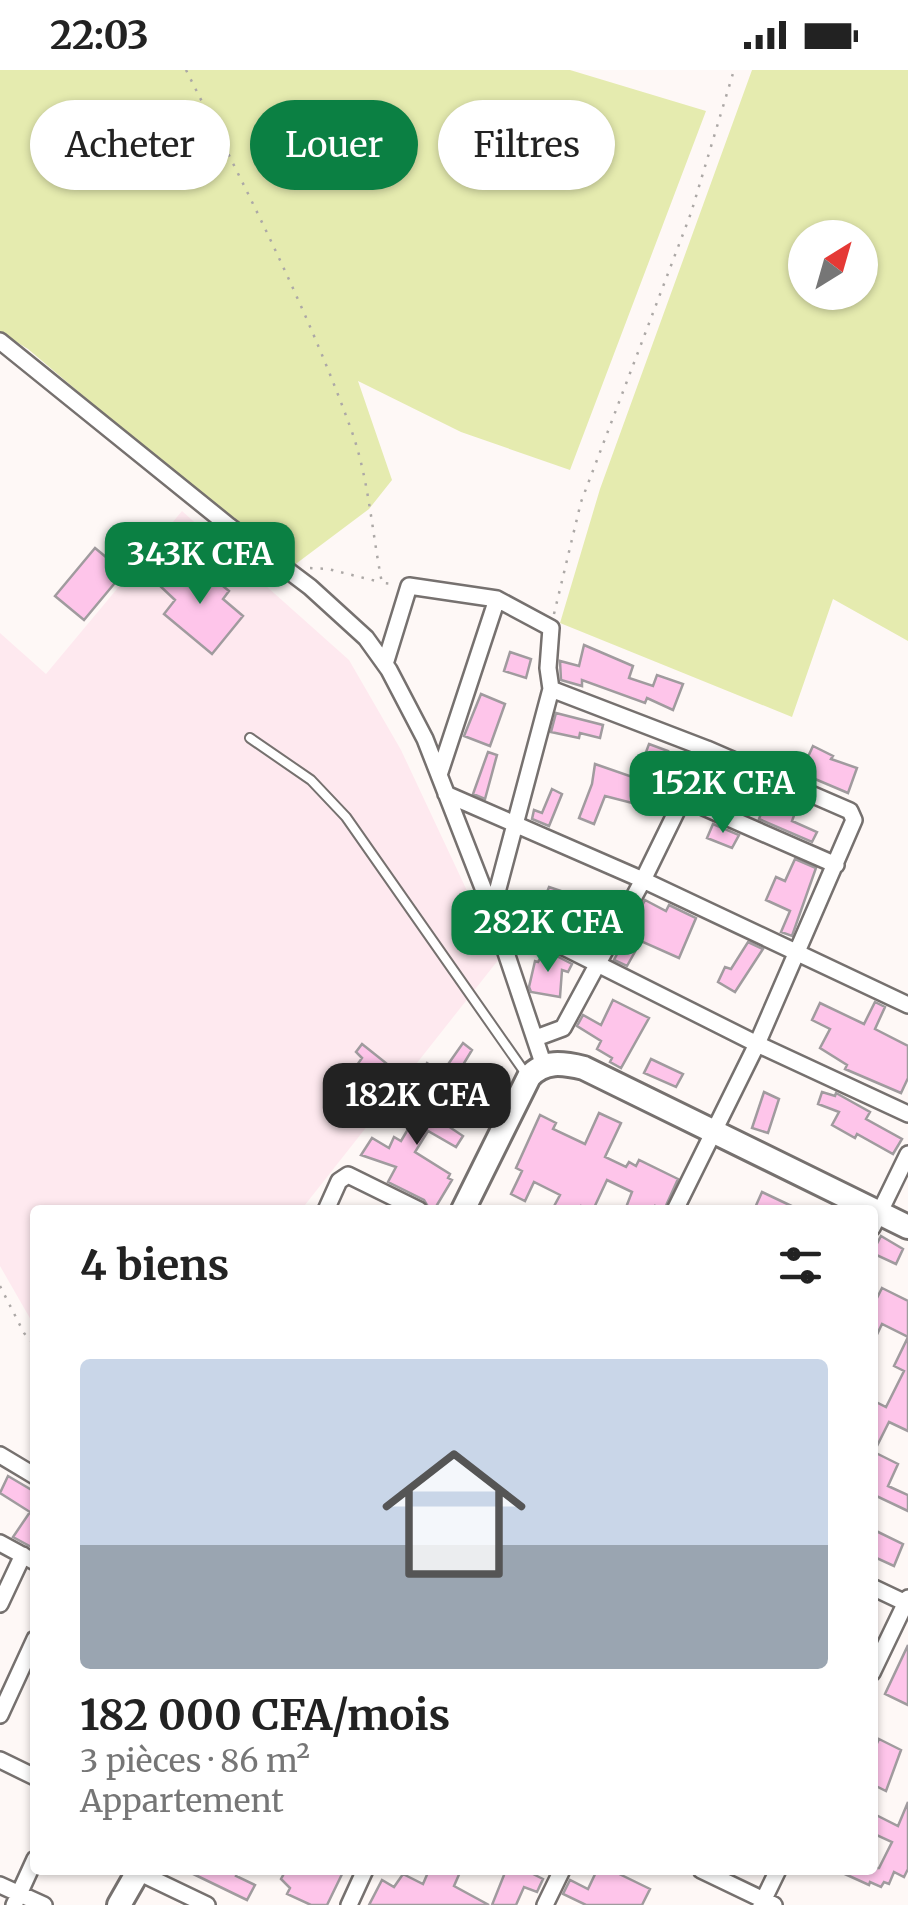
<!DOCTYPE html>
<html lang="fr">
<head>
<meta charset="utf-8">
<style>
  body { margin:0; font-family:Merriweather,serif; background:#f6f6f6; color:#222; height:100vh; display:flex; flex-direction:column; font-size:38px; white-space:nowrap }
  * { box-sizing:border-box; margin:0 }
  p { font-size:32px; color:#767676 }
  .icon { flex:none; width:55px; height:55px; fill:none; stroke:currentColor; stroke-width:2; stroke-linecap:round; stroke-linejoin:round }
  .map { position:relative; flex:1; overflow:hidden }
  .drawer { position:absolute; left:30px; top:1135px; width:848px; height:670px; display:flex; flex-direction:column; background:#fff; border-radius:10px; box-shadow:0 2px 8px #0004 }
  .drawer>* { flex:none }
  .top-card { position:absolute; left:30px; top:30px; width:850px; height:90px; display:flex; gap:20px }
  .needle { width:65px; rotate:37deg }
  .buttons { position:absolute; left:788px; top:150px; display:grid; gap:20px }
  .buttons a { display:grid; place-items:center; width:90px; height:90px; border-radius:50%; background:#fff; box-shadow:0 2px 8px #0004; font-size:50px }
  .price { position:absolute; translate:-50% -85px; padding:0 22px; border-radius:20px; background:#0b8043; color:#fff; font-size:32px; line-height:65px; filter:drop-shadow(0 2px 5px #0008) }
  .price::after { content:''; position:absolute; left:50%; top:60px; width:30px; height:22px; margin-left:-15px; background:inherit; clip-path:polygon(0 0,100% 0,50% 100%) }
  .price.active { background:#222; color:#fff }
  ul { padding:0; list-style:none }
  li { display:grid; align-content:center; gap:20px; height:530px; padding:0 50px }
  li+li { border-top:2px solid #e0e0e0 }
  li span { display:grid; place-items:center; height:310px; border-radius:10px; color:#555 }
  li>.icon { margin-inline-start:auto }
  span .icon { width:180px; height:180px; fill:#fffc; stroke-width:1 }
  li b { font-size:42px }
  h2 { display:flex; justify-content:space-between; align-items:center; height:120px; padding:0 50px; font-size:42px }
  .pill { padding:0 35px; border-radius:45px; background:#fff; box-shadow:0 2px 8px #0004; font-size:35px; line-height:90px }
  .pill.active { background:#0b8043; color:#fff }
  .status { display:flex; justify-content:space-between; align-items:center; height:70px; padding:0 50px; background:#fff; direction:ltr }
  .status svg { height:28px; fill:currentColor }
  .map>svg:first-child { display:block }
</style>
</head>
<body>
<div class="status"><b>22:03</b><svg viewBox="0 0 49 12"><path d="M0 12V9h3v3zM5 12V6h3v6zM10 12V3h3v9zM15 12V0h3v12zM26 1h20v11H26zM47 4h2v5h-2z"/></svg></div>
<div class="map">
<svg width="908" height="1835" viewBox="0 0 908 1835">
  <rect width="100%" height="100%" fill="#fef8f6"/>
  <path fill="#fee9ef" d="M182,441L349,590L401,680L499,889L301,1140H35V1257L0,1196V563L46,604Z"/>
  <path fill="#e5ebaf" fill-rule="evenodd" d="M0,0H570L706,41L570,400L461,362L358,311L392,410L369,439L293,496L232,452L28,279L0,262Z
    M752,0H908V571L833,529L792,647L560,553L600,419ZM805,168H860V222H805Z"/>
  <path fill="#fec5ea" stroke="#a09b9e" stroke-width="2.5" d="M95,478L124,502L84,550L55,526Z
    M178,495L193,508L201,498L229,521L223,529L243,546L212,584L164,544L175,530L159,515Z
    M584,575L633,596L629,608L653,616L657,605L683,614L673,640L647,628L645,633L582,610V616L561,610L560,591L579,596Z
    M510,582L531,589L526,608L504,601Z
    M481,624L505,634L490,676L464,666Z
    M556,643L603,655L600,668L580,663L579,668L551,662Z
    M649,674L668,681L659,707L639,701Z
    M813,676L833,686L831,689L857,698L848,723L789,698L795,684L807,689Z
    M488,682L497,685L485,729L473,724Z
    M595,694L647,712L640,735L605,726L594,754L579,748L592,714Z
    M552,719L562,724L549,756L532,749L534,740L542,743Z
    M767,728L796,740L792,751L817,762L812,772L759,749Z
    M713,754L739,765L732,778L707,768Z
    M795,789L816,798L792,866L781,862L790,841L766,830L776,807L785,811Z
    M549,817L570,824L564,840L543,832Z
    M645,830L666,841L669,835L696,848L679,888L641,871L627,896L614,890Z
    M748,872L763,879L735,922L718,912L725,897L731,899Z
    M545,880L572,894L568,902L562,900L560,927L531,922L529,917L535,891L538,892Z
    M613,930L649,948L621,998L610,992L612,988L597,979L601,971L577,956L583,945L601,955Z
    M875,932L885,937L875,959L908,976V1008L901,1023L845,999L847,995L820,978L830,959L812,950L820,933L864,954Z
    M463,973L472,980L449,1018L437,1010Z
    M362,974L391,997L366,1023L351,1011L361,999L357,995L362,988L356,982Z
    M651,989L683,1004L676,1017L644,1003Z
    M427,993L441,1002L418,1036L463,1066L456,1077L428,1061L415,1082L450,1104L448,1108L452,1110L434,1140H430L424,1130L388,1112L396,1097L361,1085L372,1068L389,1078L394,1067L401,1071L414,1049L405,1044L412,1033L406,1029Z
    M764,1022L779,1029L768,1063L752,1058Z
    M822,1022L835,1026L836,1023L870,1042L866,1049L902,1069L893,1084L857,1064L855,1068L832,1055L839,1042L818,1034Z
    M599,1043L621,1053L605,1087L626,1097L629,1092L636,1096L639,1090L678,1109L664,1140L655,1136L653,1140H625L632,1122L607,1110L593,1140L581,1136L579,1140H552L560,1125L534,1112L525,1131L511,1124L522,1101L516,1098L540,1045L556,1053L553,1059L585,1074Z
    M762,1122L800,1140H754Z
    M881,1166L903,1179L896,1194L872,1183Z
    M882,1218L908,1231V1361L889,1352L874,1382L898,1394L888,1416L908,1425V1441L872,1424V1330L886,1337L904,1301L894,1296L908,1267L882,1254L872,1275V1238Z
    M8,1406L35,1422V1479L13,1467L30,1442L0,1423Z
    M872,1459L903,1474L894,1496L872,1486Z
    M908,1575V1635L885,1624Z
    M879,1669L901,1680L886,1721L872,1714V1684Z
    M908,1732V1799L904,1807L894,1802L889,1814L884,1812L881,1817L870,1812L869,1815L836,1800L879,1798L892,1772L872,1763V1743L898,1756Z
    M185,1800H239L236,1806L255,1815L247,1830Z
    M286,1800H344L327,1835H311L287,1824L290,1818L281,1809Z
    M429,1800H461L454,1816L489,1835H369L382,1810L394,1817L403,1804L423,1814Z
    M506,1800H525L543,1809L537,1822L524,1817L516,1835H492Z
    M597,1800H611L650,1819L642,1835H586L563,1824L570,1810L588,1819Z"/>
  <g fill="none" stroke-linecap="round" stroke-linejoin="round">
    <g stroke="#76716f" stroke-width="12">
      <path id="lane" d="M250,668L311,710L346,747L526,1004"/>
    </g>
    <g stroke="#76716f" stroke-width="20">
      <path id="street" d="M0,271L229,456L310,517L366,568L389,600L425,669L492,841L544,996
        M385,594L409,516L497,529L551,558L548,598L551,619L492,841L757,974L908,1044
        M551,619L707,679
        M439,705L497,529
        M446,724L643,810L908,935
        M683,728L836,795
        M536,968L563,958L643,810L707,679L850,741L854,750L757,974L675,1140
        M326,1140L339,1111L348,1105L419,1140
        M872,1158L908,1084
        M0,1385L35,1406
        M0,1473L35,1492
        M872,1517L908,1534
        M0,1534L23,1485
        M872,1603L908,1528
        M0,1645L35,1569
        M0,1690L35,1707
        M701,1800L774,1835
        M138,1802L207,1835
        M0,1815L44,1835
        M14,1835L35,1789
        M349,1835L365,1800
        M545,1835L562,1800
        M761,1835L778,1800"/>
    </g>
    <g stroke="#76716f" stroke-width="28">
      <path id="secondary" d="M463,1140L529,1007C544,990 563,993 584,998L908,1157
        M119,1835L139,1800"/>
    </g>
    <path stroke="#aca8a6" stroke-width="2.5" stroke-dasharray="2.5 8" stroke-linecap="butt" d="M186,0C246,119 307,237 352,362C369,410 372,463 382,513L393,514
      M310,498L328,499L380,512
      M554,544L581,432L691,143L734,0
      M0,1216L24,1263L35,1276"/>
    <use href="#lane" stroke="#fff" stroke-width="8"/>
    <use href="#street" stroke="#fff" stroke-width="15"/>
    <use href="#secondary" stroke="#fff" stroke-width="22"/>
  </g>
</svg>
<div class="buttons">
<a><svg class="needle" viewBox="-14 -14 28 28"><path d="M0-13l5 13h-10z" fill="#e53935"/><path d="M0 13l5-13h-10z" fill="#767676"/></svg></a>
</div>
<b class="price" style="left:200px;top:537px">343K CFA</b>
<b class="price" style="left:723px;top:766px">152K CFA</b>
<b class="price" style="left:548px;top:905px">282K CFA</b>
<b class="price active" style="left:417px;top:1078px">182K CFA</b>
<div class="top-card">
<a class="pill">Acheter</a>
<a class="pill active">Louer</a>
<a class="pill">Filtres</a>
</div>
<section class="drawer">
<h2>4 biens<svg class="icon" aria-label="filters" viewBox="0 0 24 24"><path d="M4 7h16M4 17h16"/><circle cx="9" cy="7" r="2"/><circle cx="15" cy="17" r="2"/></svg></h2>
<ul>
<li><span style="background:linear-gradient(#c9d6e8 60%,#9aa5b1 0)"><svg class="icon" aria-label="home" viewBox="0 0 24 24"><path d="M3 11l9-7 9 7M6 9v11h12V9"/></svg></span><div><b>182 000 CFA/mois</b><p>3 pièces · 86 m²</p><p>Appartement</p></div></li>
</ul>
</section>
</div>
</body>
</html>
